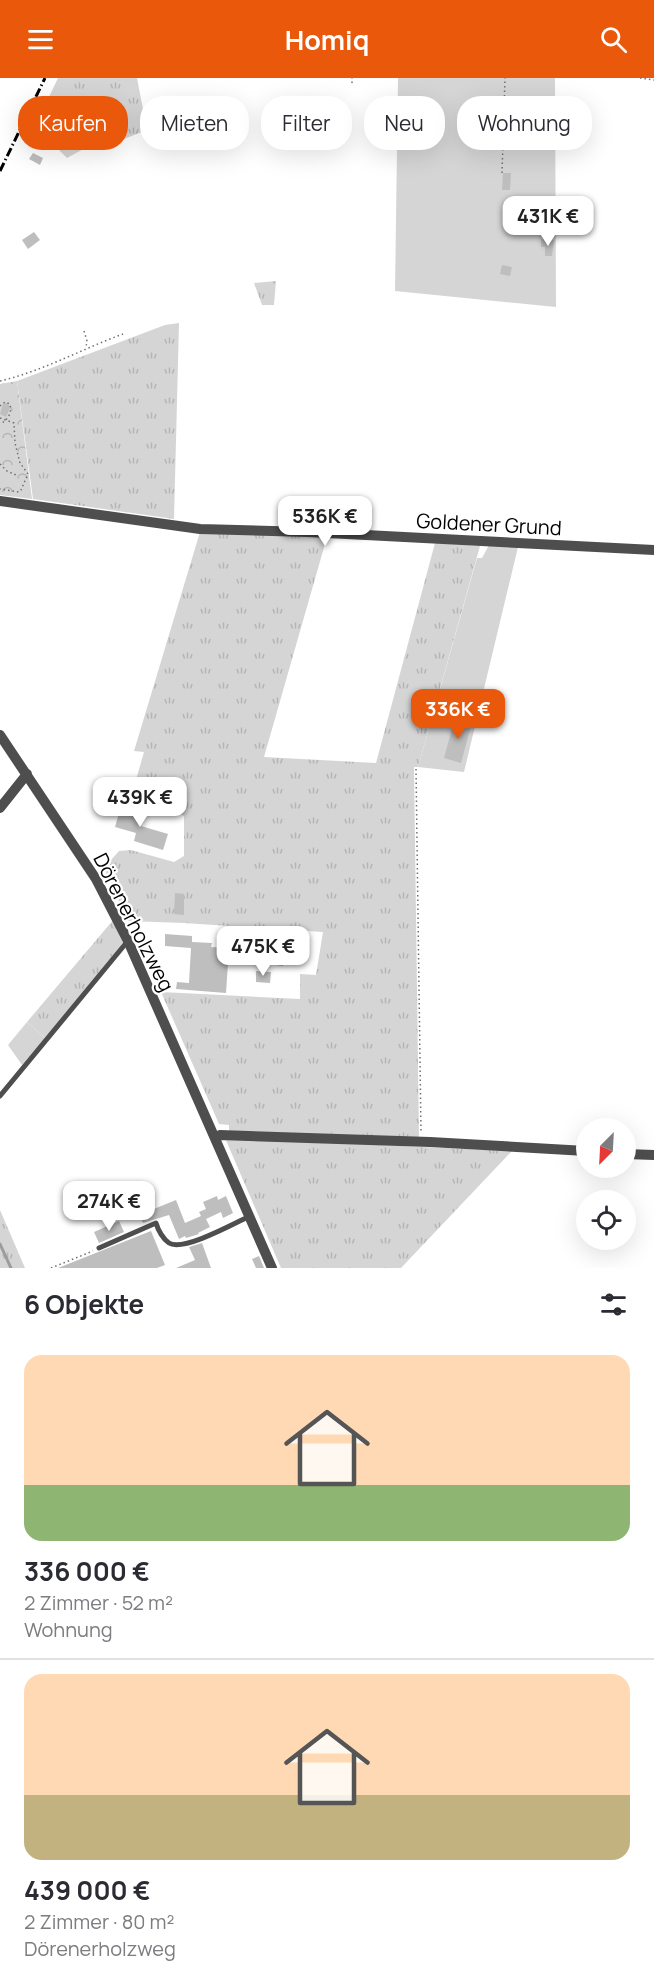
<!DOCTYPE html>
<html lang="de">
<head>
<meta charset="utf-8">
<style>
  body { margin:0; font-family:Manrope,sans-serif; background:#f7f7f7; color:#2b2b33; height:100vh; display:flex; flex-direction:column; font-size:22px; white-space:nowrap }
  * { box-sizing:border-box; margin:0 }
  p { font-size:20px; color:#7c7c81 }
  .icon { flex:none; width:33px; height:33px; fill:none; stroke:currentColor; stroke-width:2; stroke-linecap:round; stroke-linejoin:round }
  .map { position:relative; height:1190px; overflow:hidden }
  .drawer { display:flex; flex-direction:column; background:#fff; flex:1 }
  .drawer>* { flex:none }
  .top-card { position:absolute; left:18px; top:18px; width:618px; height:54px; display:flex; gap:12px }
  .needle { width:39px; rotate:204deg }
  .controls { position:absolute; left:576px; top:1040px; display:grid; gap:12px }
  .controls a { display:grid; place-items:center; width:60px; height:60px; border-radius:50%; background:#fff; box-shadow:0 6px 24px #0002; font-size:30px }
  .price { position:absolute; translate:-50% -51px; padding:0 14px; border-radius:12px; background:#fff; color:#222; font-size:20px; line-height:39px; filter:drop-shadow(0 2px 3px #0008) }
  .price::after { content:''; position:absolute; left:50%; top:36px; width:18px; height:14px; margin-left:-9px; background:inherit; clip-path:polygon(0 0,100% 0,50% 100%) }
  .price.on { background:#ea580c; color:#fff }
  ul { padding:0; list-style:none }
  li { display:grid; align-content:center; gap:12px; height:318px; padding:0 24px }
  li+li { border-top:2px solid #e1e1e2 }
  li span { display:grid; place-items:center; height:186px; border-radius:18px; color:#555 }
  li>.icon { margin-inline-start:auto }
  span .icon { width:108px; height:108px; fill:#fffc; stroke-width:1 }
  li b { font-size:26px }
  h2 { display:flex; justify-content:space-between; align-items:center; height:72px; padding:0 24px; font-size:26px }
  .chip { padding:0 21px; border-radius:24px; background:#fff; box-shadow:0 6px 24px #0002; font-size:21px; line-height:54px }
  .chip.on { background:#ea580c; color:#fff }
  header { display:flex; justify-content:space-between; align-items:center; height:78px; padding:0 24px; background:#ea580c; color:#fff; font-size:27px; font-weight:700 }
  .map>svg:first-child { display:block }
</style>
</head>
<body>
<header><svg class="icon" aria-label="menu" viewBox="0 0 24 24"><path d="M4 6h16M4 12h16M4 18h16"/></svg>Homiq<svg class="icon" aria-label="search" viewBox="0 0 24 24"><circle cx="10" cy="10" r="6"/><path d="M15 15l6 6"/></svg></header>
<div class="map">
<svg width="654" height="1190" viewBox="0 0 654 1190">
  <defs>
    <pattern id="grass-tufts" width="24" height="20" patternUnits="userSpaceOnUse" patternTransform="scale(1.5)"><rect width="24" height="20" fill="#d5d5d5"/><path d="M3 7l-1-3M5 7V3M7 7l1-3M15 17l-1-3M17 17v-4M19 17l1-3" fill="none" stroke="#b5b5b5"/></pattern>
    <pattern id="forest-crowns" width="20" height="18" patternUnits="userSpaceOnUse" patternTransform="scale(1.5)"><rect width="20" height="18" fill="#d5d5d5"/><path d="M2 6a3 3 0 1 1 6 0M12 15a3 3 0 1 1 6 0" fill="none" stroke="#b5b5b5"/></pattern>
  </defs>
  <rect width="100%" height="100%" fill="#fff"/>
  <path fill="url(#grass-tufts)" d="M58,0H137L147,52L106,68L100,62L67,80L35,48Z
    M276,203L274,227H262L254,205Z
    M179,245L174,441L33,421L17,303L165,247Z
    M200,454L327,459L264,679L376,685L435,465L480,468L418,689H414L419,1060L229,1053V1047L219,1046L161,914L300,921V896L316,897L323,854L184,845L128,843L104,790L119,773L131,772L174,784L184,778V738L175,734L179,712L134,709L144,674L134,673Z
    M114,841L126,865L45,960L27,944Z
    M225,1060L512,1073L401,1190H281Z
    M0,1132L25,1190H0Z"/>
  <path fill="url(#forest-crowns)" d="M17,303L32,421L0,417V306Z"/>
  <path fill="#d5d5d5" d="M398,0H555L556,229L395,213Z
    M489,467L518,469L464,694L418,689L477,480H482Z
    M27,944L45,960L22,987L8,967Z"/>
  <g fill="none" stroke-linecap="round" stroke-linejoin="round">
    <path stroke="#9c9c9c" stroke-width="3" d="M0,1166L11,1190"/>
  </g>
  <path fill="#bebebe" d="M33,75L43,80L40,87L29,81Z
    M503,95H511L510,112H502Z
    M34,154L40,162L28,171L22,162Z
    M541,161L554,162L552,178H545V169H541Z
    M502,187L512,189L510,198L500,196Z
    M6,325L9,327L10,330L6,339L0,336L3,326Z
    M443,626L451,628L447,644L439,642Z
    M455,640L472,644L461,685L444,680Z
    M126,726L139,730L145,734L141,748L168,756L163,772L134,763L136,755L115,749L119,735Z
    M175,815L184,816V837L174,836Z
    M277,852H286L283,888L275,887Z
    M165,856L192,858V864L212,865L211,869L229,870L226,915L176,911L177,904L189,905L191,870L165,868Z
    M256,893L271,894L270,905L256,904Z
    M217,1118L218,1122L226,1118L233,1135L223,1140L221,1134L206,1141L210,1149L198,1155L199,1156L186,1160L185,1158L179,1161L169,1137L143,1145L139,1137L176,1122L185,1145L201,1138L199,1134L206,1131L203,1124Z
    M119,1143L124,1154L99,1165L94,1154Z
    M151,1153L165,1187L157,1190H58Z
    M202,1165L211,1190H176L195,1182L189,1169Z
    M259,1178L264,1190H256L252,1181Z"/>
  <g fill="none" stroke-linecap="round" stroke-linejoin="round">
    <path stroke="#707070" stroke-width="1.5" stroke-dasharray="1.5 3" stroke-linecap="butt" d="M640,0L654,2
      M352,5V0
      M502,95L505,0
      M84,253L87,263L86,269
      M0,303C43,293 82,271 123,256
      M0,328L5,324L10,326C12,335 8,342 0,346
      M0,340L14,345L15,365L20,385L28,396L21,412L19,414L0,411
      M0,386L7,393L16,397
      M416,691L421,1054
      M51,1190L93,1173"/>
    <path stroke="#4e4e4e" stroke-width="5" d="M0,1018L127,864
      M99,1170L156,1145C158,1152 163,1161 169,1165C183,1174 235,1145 250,1138"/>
    <path stroke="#4e4e4e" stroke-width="10" d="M0,423L200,451L308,454L654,472
      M0,657L96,801L128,863L272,1190
      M0,730L27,696
      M215,1060L220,1057L430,1064L586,1073
      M626,1076L654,1077"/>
    <path stroke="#000" stroke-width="3" stroke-dasharray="9 3 1.5 3" stroke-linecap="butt" d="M0,93L45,0"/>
  </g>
  <g text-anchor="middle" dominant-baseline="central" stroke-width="4.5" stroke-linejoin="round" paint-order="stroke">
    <g font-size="20" fill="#000" stroke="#fff">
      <text transform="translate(489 446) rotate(3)">Goldener Grund</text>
      <text transform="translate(134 844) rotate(63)">Dörenerholzweg</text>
    </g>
  </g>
</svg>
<div class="controls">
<a><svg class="needle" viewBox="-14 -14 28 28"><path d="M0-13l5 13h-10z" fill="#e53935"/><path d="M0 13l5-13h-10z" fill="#7c7c81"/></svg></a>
<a><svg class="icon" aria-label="locate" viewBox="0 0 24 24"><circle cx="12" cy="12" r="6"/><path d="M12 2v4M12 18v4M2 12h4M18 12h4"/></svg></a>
</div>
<b class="price" style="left:548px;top:169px">431K €</b>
<b class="price" style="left:325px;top:469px">536K €</b>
<b class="price on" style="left:458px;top:662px">336K €</b>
<b class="price" style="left:140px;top:750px">439K €</b>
<b class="price" style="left:263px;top:899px">475K €</b>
<b class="price" style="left:109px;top:1154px">274K €</b>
<div class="top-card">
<a class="chip on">Kaufen</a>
<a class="chip">Mieten</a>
<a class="chip">Filter</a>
<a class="chip">Neu</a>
<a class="chip">Wohnung</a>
</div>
</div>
<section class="drawer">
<h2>6 Objekte<svg class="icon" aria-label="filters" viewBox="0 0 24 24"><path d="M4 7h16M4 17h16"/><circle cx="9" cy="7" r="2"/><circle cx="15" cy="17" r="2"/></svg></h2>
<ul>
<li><span style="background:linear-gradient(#ffd9b3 70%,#8fb573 0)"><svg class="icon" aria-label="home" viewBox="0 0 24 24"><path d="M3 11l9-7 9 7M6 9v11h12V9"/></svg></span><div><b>336 000 €</b><p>2 Zimmer · 52 m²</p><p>Wohnung</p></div></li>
<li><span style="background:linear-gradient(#ffd9b3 65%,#c2b280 0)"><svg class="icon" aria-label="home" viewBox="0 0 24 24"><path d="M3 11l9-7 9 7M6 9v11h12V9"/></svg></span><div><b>439 000 €</b><p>2 Zimmer · 80 m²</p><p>Dörenerholzweg</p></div></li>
</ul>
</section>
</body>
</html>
